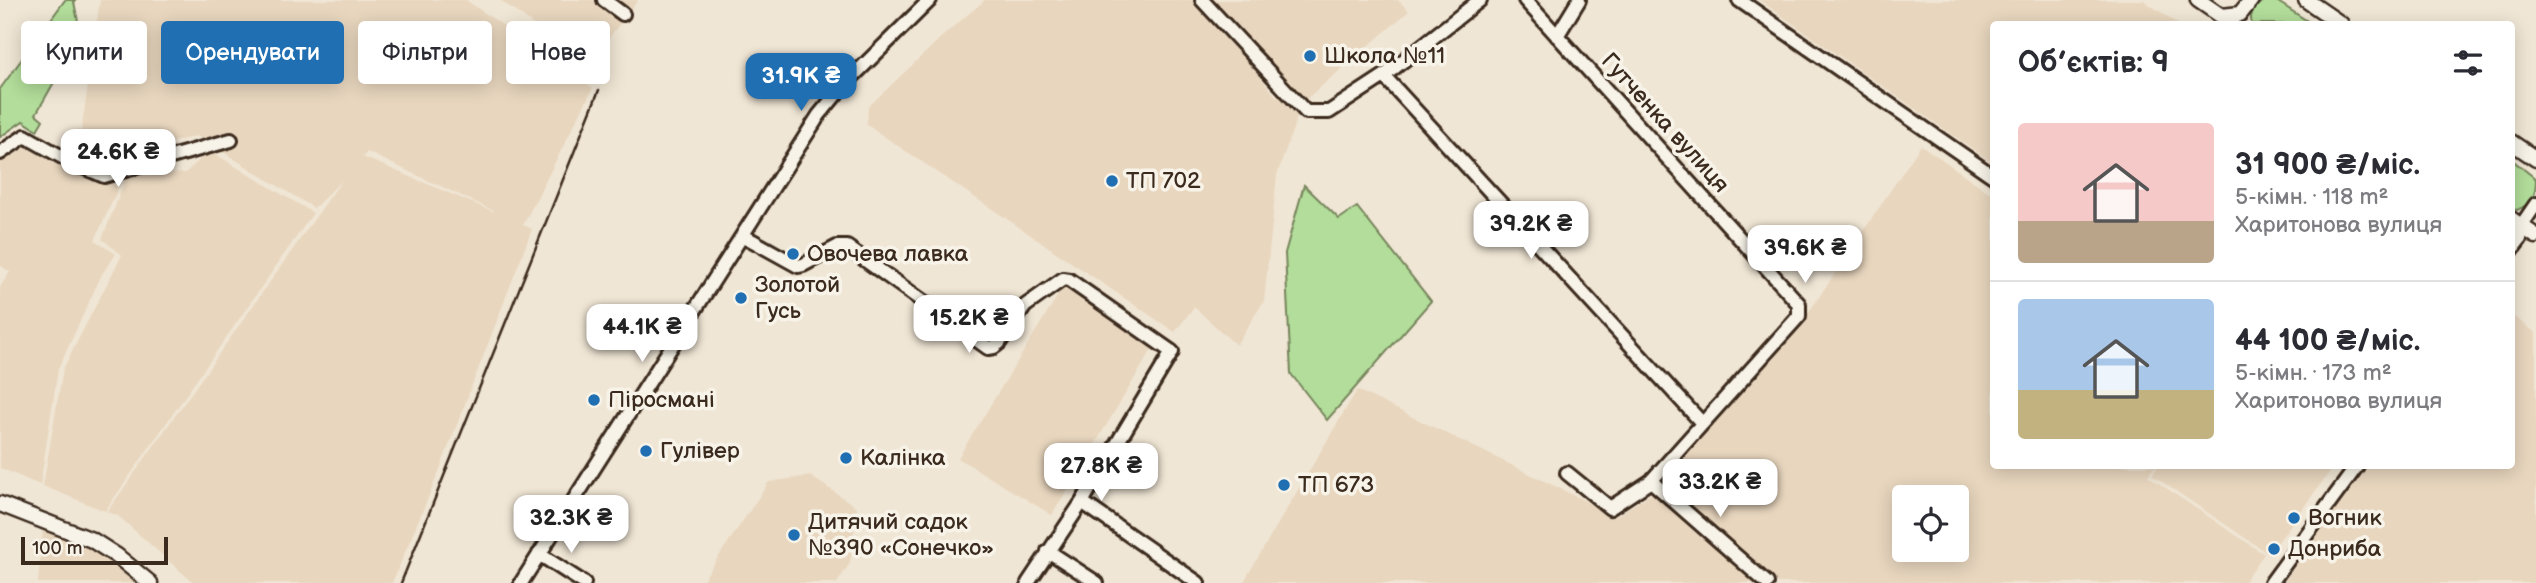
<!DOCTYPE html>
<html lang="uk">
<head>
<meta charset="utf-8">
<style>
  body { margin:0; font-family:"Balsamiq Sans",sans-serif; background:#f2f2f3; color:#2b2b33; height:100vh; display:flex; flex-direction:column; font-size:26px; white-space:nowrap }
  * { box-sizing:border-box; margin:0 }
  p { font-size:23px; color:#7c7c81 }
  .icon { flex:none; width:38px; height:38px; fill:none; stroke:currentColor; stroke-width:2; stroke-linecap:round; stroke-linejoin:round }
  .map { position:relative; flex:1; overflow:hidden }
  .details { position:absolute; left:1990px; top:21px; width:525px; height:448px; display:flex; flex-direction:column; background:#fff; border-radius:7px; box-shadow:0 4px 18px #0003 }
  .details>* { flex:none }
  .top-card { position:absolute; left:21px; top:21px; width:665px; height:63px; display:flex; gap:14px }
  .tools { position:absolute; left:1892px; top:485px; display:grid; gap:14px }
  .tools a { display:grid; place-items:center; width:77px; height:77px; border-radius:7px; background:#fff; box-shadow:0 4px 18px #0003; font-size:35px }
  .scale { position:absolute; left:21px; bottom:18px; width:147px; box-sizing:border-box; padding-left:7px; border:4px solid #3b2a1e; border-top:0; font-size:19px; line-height:24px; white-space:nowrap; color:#3b2a1e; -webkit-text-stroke:5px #f7f3e8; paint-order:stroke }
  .price { position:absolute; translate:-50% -60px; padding:0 16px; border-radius:14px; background:#fff; color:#222; font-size:23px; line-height:46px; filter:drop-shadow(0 2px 4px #0008) }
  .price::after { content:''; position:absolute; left:50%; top:42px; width:21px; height:16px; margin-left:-10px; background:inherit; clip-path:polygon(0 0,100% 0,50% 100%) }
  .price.on { background:#1f6fb2; color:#fff }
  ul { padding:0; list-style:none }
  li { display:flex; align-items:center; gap:21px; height:175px; padding:0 28px }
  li+li { border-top:2px solid #e1e1e2 }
  li span { display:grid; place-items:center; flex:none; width:196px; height:140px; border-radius:7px; color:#555 }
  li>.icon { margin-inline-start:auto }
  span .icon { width:84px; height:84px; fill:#fffc; stroke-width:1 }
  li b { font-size:30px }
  h2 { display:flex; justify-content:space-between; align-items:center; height:84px; padding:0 28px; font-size:30px }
  .tag { padding:0 24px; border-radius:7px; background:#fff; box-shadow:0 4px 18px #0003; font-size:24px; line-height:63px }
  .tag.on { background:#1f6fb2; color:#fff }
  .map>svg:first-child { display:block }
</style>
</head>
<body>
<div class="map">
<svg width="2536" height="583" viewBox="0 0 2536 583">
  <rect width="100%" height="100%" fill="#f0e6d5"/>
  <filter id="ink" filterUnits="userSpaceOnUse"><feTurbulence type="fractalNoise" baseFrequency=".0143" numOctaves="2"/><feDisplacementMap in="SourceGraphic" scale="14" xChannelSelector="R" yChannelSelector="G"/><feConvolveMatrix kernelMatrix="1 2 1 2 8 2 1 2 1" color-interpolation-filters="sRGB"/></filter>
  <g filter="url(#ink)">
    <path fill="#e8d6be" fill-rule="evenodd" d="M100,0H466L593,88L523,225L532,229L438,474L392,583H194L117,515L107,512L342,180L314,208L197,136L97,160L78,155ZM367,152L494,211V212L363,157Z
      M500,0H638L588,65Z
      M985,0H1194L1226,33L1277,98L1282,94L1298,114L1277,175L1264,301L1236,345L1194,307L1175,332L867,125L868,107L944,35Z
      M1212,0H1398L1409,11L1304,101Z
      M1759,0H2143L2178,24H1993V163Z
      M1921,145L1993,195V466H2155L2148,476L2264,554L2243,583H1777L1662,482L1811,309ZM1904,497H1956V550H1904Z
      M26,147L68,171L119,186L95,240L116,254L102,274L58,369L40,485L0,468V287L10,272L0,265V162Z
      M210,151L313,213L105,511L43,486L63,369L122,255L102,239L127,176L185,173Z
      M1068,279L1159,338L1052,515L958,458Z
      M2511,315L2536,333V583H2283L2368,466H2511Z
      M1357,390L1616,516L1654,492L1757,583H1243Z
      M2158,466H2334L2269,554L2152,475Z
      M810,476L857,507L850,563L837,583H701L769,482Z
      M43,531L109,556L141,583H38Z"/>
    <path fill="#b2dd9a" stroke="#76845c" stroke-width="2" d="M65,0H76L74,2L79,26L60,38L59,60L65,63L36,114L43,120L37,130L23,121L0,137V89Z
      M2267,0H2275L2312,24H2252C2248,12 2256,4 2267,0Z
      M2511,159L2536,179C2536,195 2533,203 2517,210L2511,209Z
      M1304,185L1339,219L1357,207L1431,301L1327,420L1291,374L1285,253Z"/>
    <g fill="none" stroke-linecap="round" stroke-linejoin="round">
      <g stroke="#3b2a1e" stroke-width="18">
        <path id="minor" d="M604,0L623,14
          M1202,0L1306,112H1329L1384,76L1480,0
          M1525,0L1799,304V316L1651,481L1610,508L1567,473
          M1739,0L1993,176
          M1557,36L1579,0
          M1384,76L1702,423
          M0,153L25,136L71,162L104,176L231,140
          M744,236L798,266L803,265L837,247H847L988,348L994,347L999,343L1025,306L1063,279L1069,280L1172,352L1082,502L1028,583
          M2511,251L2520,239L2521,226L2536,204
          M1651,481L1767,583
          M1082,502L1198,583
          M1048,551L1097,583
          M539,554L584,583
          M521,583L819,115L843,86L930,0
          M2271,583L2357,466"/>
      </g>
      <g stroke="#3b2a1e" stroke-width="19">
        <path id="major" d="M2198,0L2233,24
          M2306,0L2341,24
          M2222,16L2240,14L2251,0
          M2511,142L2536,159
          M2511,219L2536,236
          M0,504L92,540L117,556L150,583"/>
      </g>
      <use href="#minor" stroke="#f7f3e8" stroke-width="12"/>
      <use href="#major" stroke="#f7f3e8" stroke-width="14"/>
      <path stroke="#3b2a1e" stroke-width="2.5" d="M401,583L599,90"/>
    </g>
  </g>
  <g fill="#1f6fb2" stroke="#f7f3e8" stroke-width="2.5">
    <circle cx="1310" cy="56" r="7"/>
    <circle cx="1112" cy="181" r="7"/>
    <circle cx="793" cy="254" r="7"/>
    <circle cx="741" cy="298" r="7"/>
    <circle cx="594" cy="400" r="7"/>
    <circle cx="646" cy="451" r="7"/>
    <circle cx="846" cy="458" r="7"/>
    <circle cx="1284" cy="485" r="7"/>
    <circle cx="2294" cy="518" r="7"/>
    <circle cx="794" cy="535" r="7"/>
    <circle cx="2274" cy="549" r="7"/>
  </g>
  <g text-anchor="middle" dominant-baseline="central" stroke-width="7" stroke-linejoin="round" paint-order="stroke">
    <g font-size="23" fill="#3b2a1e" stroke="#f7f3e8" text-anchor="start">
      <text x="1324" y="56">Школа №11</text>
      <text x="1126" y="181">ТП 702</text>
      <text x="807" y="254">Овочева лавка</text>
      <text x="755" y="285">Золотой<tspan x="755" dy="26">Гусь</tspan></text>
      <text x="608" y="400">Піросмані</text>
      <text x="660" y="451">Гулівер</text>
      <text x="860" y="458">Калінка</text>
      <text x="1298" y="485">ТП 673</text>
      <text x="2308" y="518">Вогник</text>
      <text x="808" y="522">Дитячий садок<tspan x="808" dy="26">№390 «Сонечко»</tspan></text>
      <text x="2288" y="549">Донриба</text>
    </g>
    <g font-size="23" fill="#3b2a1e" stroke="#f7f3e8">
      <text transform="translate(1665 123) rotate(48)">Гутченка вулиця</text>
    </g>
  </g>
</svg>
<div class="tools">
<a><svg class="icon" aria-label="locate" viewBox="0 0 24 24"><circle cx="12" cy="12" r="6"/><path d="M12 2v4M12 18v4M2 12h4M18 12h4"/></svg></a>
</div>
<div class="scale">100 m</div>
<b class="price on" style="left:801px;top:113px">31.9K ₴</b>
<b class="price" style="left:118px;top:189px">24.6K ₴</b>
<b class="price" style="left:1531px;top:261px">39.2K ₴</b>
<b class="price" style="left:1805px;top:285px">39.6K ₴</b>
<b class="price" style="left:969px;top:355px">15.2K ₴</b>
<b class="price" style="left:642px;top:364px">44.1K ₴</b>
<b class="price" style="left:1101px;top:503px">27.8K ₴</b>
<b class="price" style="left:1720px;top:519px">33.2K ₴</b>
<b class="price" style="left:571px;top:555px">32.3K ₴</b>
<div class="top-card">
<a class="tag">Купити</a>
<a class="tag on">Орендувати</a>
<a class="tag">Фільтри</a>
<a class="tag">Нове</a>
</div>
<section class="details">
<h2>Об’єктів: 9<svg class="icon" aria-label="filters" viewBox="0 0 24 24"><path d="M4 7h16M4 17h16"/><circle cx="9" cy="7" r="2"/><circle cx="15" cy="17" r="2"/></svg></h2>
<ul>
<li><span style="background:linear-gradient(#f6c9c9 70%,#b9a48a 0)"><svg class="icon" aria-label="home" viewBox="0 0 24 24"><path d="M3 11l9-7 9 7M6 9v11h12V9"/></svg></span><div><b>31 900 ₴/міс.</b><p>5-кімн. · 118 m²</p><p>Харитонова вулиця</p></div></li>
<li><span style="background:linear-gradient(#a9c7e8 65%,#c2b280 0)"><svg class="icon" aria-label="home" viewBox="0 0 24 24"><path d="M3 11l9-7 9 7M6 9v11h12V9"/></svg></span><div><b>44 100 ₴/міс.</b><p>5-кімн. · 173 m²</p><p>Харитонова вулиця</p></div></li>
</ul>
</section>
</div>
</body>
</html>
